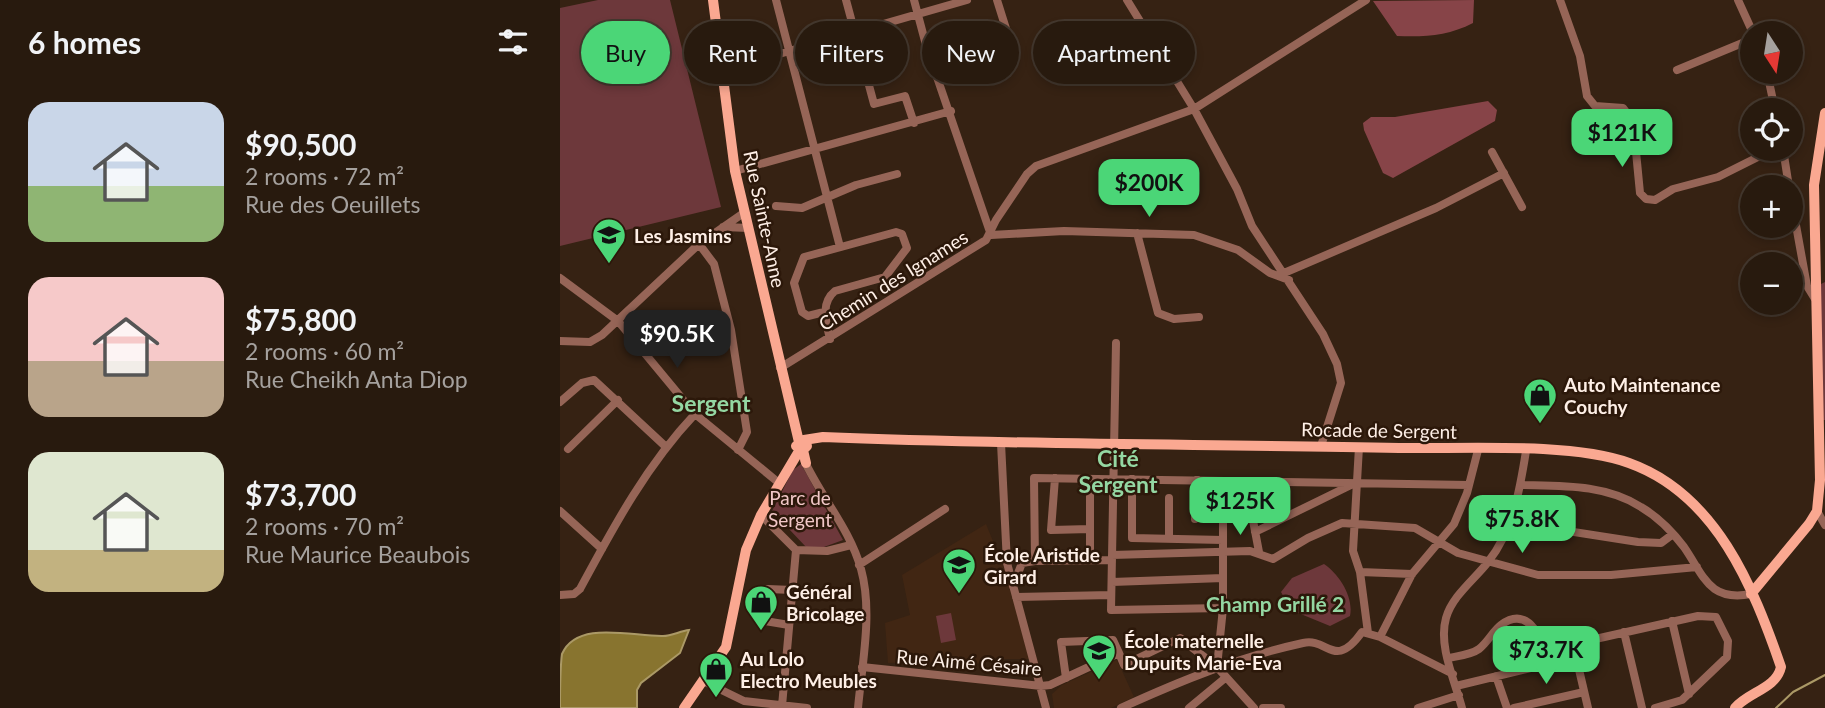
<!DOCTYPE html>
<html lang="en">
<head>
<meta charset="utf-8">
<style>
  body { margin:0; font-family:Lato,sans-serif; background:#34271c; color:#f1f3f6; height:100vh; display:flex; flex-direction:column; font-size:26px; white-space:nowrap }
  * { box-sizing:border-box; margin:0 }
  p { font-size:23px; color:#a5a19e }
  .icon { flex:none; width:38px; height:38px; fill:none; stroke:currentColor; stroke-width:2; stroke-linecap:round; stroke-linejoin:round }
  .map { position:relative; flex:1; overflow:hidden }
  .sheet { display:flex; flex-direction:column; background:#281a0e; width:560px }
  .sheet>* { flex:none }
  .banner { position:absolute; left:21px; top:21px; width:665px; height:63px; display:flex; gap:14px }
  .needle { width:46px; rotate:168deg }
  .controls { position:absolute; left:1180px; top:21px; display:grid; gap:14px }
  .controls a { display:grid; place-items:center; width:63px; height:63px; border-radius:50%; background:#281a0e; box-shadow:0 4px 10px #0003,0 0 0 2px #44382e; font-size:35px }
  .price { position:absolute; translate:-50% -60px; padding:0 16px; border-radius:14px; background:#4bd677; color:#111; font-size:23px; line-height:46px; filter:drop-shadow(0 2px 4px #0008) }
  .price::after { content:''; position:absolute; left:50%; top:42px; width:21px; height:16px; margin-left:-10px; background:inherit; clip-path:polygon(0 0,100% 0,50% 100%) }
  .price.current { background:#222; color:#fff }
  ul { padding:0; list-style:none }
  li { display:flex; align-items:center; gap:21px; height:175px; padding:0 28px }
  li span { display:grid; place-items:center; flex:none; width:196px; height:140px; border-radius:21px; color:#555 }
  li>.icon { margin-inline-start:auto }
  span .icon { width:84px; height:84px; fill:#fffc; stroke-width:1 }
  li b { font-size:30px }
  h2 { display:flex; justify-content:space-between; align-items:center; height:84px; padding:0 28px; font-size:30px }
  .tag { padding:0 24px; border-radius:32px; background:#281a0e; box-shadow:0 4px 10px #0003,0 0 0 2px #44382e; font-size:24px; line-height:63px }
  .tag.current { background:#4bd677; color:#111 }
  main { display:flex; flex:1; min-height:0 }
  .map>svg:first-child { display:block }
</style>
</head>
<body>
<main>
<section class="sheet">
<h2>6 homes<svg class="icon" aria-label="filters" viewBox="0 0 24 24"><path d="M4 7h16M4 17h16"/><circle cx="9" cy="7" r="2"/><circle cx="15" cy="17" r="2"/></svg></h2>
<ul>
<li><span style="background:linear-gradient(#c9d6e8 60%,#8fb573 0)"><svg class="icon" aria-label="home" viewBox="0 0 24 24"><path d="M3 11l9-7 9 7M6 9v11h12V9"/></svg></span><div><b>$90,500</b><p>2 rooms · 72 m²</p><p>Rue des Oeuillets</p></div></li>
<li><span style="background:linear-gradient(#f6c9c9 60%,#b9a48a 0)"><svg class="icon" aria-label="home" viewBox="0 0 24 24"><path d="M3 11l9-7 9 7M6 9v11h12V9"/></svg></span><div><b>$75,800</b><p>2 rooms · 60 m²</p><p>Rue Cheikh Anta Diop</p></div></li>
<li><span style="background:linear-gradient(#dfe7d0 70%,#c2b280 0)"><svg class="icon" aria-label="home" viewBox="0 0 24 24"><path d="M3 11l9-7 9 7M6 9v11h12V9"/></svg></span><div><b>$73,700</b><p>2 rooms · 70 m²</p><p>Rue Maurice Beaubois</p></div></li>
</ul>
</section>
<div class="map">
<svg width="1265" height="708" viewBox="0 0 1265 708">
  <rect width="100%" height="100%" fill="#362213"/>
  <path fill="#412613" d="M426,524L446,573L469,659H442V656L414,665L413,661H406L328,663L325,623L350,615L342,575Z
    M557,660L574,697L551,708H494L492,694L502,685Z"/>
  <path fill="#6d383b" d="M38,0H110L161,207L0,246V8Z
    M1265,282V420H1262L1257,286Z
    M241,464L283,540L264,547H246L212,511L233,470Z
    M764,564C779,574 794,597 790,616L770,626L731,610L721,592L732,578Z
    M391,613L396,640L381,643L376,616Z"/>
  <path fill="#874448" d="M914,0L913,23C888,36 865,37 837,36L813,1Z
    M928,101L937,110L935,121L833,178L823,173L804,130L803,123L811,117H835Z"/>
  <path fill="#88742f" stroke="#ab9966" stroke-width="2" d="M129,630L120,653L81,683L77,690V708H0C0,693 0,668 2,654C17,619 74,637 103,636C112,636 120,631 129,630Z"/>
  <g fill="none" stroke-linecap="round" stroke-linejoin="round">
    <path stroke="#ab9966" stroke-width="2" d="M1216,708L1233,692L1265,675"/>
    <path stroke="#966557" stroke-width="8" d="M216,0L280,247
      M286,0L314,104L345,96L354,123
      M354,0L366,45L431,235L504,231L634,235L678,250L710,273L729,280
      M437,0L453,51L437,59
      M567,0L634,109L677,189L692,226L763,334L777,364L781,383L761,446
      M1000,0L1020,56L1027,96L1035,106L1063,108L1073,121L1080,193L1086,199L1095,200L1113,189L1158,177L1214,149
      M1178,0L1193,33
      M1117,70L1192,39
      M160,71L407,0
      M1207,72L1215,110
      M1223,149L1229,187
      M932,152L962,207
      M175,171L391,111
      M1230,192L1247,286L1255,299
      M216,206L242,208L296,185L337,174
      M163,227L189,228
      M577,233L598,313L614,319L639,317
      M139,244L154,264L171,330L187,432L178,450
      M724,273L876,208L944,173
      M0,278L58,321L135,414L219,483
      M264,312L248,316L242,312L234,283L244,257L336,232L342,234L347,248L325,277L275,291C260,303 266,322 270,339
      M0,341L30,342L42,335L139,244L185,212
      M556,343L551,610L663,608
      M220,368L426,240L436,220L467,174L476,166L634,109L806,0
      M0,402L22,383L34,380L105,446
      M441,443L447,563L486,708
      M799,447L793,551L800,572L852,574
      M8,449L58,400
      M244,460C261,497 290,529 301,569C313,612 302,664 298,708
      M495,478L491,530L530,529
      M530,479V560
      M572,479V538L663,540
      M663,481V608L657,667L694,708
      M691,481V510L699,552
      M961,485C1001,486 1045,484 1081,507C1098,517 1112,531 1124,547C1144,576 1149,602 1191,594
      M0,511L42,549
      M1257,511L1265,525
      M201,515L236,550L222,706
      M635,519L637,480
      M949,522L1078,542L1101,543L1113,534
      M695,532L793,484
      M609,539V498
      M236,550L267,551L291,545
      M552,555L690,551L713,559L748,538L782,523L855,528L898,553L978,575H1051L1137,567
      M475,561L552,560
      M299,565L385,509
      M800,572L808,633
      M552,582L663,578
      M453,586L462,563L475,561L474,478L909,485
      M0,595L14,594L20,589C54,526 86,466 135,414
      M456,597L551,595
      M1112,621L1129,694
      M229,625L205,621L208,589L232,590
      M1064,632L1082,708
      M820,637L852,574L894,524L907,493L918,450
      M888,658C898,656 911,655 919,649C928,642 933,631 941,625C970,603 984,643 989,664
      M302,667L481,686L490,685L559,653L564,665L620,638L657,667
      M936,676L947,708
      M506,678L501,642L553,640L559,653
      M143,681L184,701L247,708
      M896,686L1016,657
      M561,708C620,681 679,657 743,643C768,637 774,671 802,632L820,637L893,674
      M629,708L664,679
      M703,708H721
      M858,708L899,695
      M902,708C895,681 878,646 886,618C892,596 915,579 928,562C953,531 960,489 966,451
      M954,708L1024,692
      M1028,708L1013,644L1138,616L1156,617L1168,641L1167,657L1122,700L1095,708"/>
    <path stroke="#faa891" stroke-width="10" d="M153,0L175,171L239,442
      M236,446L244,440L263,437C455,445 647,444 839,448C903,449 1011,442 1069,463C1156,494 1193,586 1221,667C1216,689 1188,692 1175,708
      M246,463L243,450L247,446
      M1191,594L1249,524L1257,511L1260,480L1254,185L1265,113
      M124,708L166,647L186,550L201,515L239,451"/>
  </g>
  <defs>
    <g id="school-pin" transform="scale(1.75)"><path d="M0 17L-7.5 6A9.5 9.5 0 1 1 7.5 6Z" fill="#4bd677" stroke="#2c180a"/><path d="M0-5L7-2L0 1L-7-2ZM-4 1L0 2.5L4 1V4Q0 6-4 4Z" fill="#111"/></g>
    <g id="shop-pin" transform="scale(1.75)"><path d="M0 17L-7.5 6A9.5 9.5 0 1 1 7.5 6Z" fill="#4bd677" stroke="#2c180a"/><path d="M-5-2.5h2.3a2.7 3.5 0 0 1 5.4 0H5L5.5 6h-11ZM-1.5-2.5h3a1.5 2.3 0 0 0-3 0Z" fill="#111"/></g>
  </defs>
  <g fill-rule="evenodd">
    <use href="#school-pin" x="49" y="235"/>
    <use href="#shop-pin" x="980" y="395"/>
    <use href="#school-pin" x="399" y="565"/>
    <use href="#shop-pin" x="201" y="602"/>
    <use href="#school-pin" x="539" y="651"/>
    <use href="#shop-pin" x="156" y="669"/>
  </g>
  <g text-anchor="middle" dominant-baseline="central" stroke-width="5" stroke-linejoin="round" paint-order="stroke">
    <g font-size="19" fill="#feefe6" stroke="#2c180a">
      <text transform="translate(205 219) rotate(78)">Rue Sainte-Anne</text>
      <text transform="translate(333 280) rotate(-32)">Chemin des Ignames</text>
      <text transform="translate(819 430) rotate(1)">Rocade de Sergent</text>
      <text transform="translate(409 662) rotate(5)">Rue Aimé Césaire</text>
    </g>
    <g font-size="19" font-weight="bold" fill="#feefe6" stroke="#2c180a" text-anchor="start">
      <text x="74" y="235">Les Jasmins</text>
      <text x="1004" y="384">Auto Maintenance<tspan x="1004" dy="22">Couchy</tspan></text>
      <text x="424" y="554">École Aristide<tspan x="424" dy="22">Girard</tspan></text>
      <text x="226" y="591">Général<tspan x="226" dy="22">Bricolage</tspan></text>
      <text x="564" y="640">École maternelle<tspan x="564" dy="22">Dupuits Marie-Eva</tspan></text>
      <text x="180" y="658">Au Lolo<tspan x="180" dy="22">Electro Meubles</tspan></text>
    </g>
    <g font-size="19" fill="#f1c7c7" stroke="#2c180a">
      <text x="240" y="497">Parc de<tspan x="240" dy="22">Sergent</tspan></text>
    </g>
    <g font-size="21" font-weight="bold" fill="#94d7a2" stroke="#2c180a">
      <text x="715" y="603">Champ Grillé 2</text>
    </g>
    <g font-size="23" font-weight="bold" fill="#94d7a2" stroke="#2c180a">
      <text x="151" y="403">Sergent</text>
      <text x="558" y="458">Cité<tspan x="558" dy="26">Sergent</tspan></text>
    </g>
  </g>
</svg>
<div class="controls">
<a><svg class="needle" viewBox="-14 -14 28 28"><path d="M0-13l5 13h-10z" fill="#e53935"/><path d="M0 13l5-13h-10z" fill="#a5a19e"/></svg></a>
<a><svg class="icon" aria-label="locate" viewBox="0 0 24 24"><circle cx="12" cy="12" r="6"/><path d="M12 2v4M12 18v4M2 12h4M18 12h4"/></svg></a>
<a>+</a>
<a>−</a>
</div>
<b class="price" style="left:1062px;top:169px">$121K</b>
<b class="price" style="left:589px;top:219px">$200K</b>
<b class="price current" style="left:117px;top:370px">$90.5K</b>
<b class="price" style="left:680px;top:537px">$125K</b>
<b class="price" style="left:962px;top:555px">$75.8K</b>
<b class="price" style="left:986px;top:686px">$73.7K</b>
<div class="banner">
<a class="tag current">Buy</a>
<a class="tag">Rent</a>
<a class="tag">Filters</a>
<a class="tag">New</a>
<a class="tag">Apartment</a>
</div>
</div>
</main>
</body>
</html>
